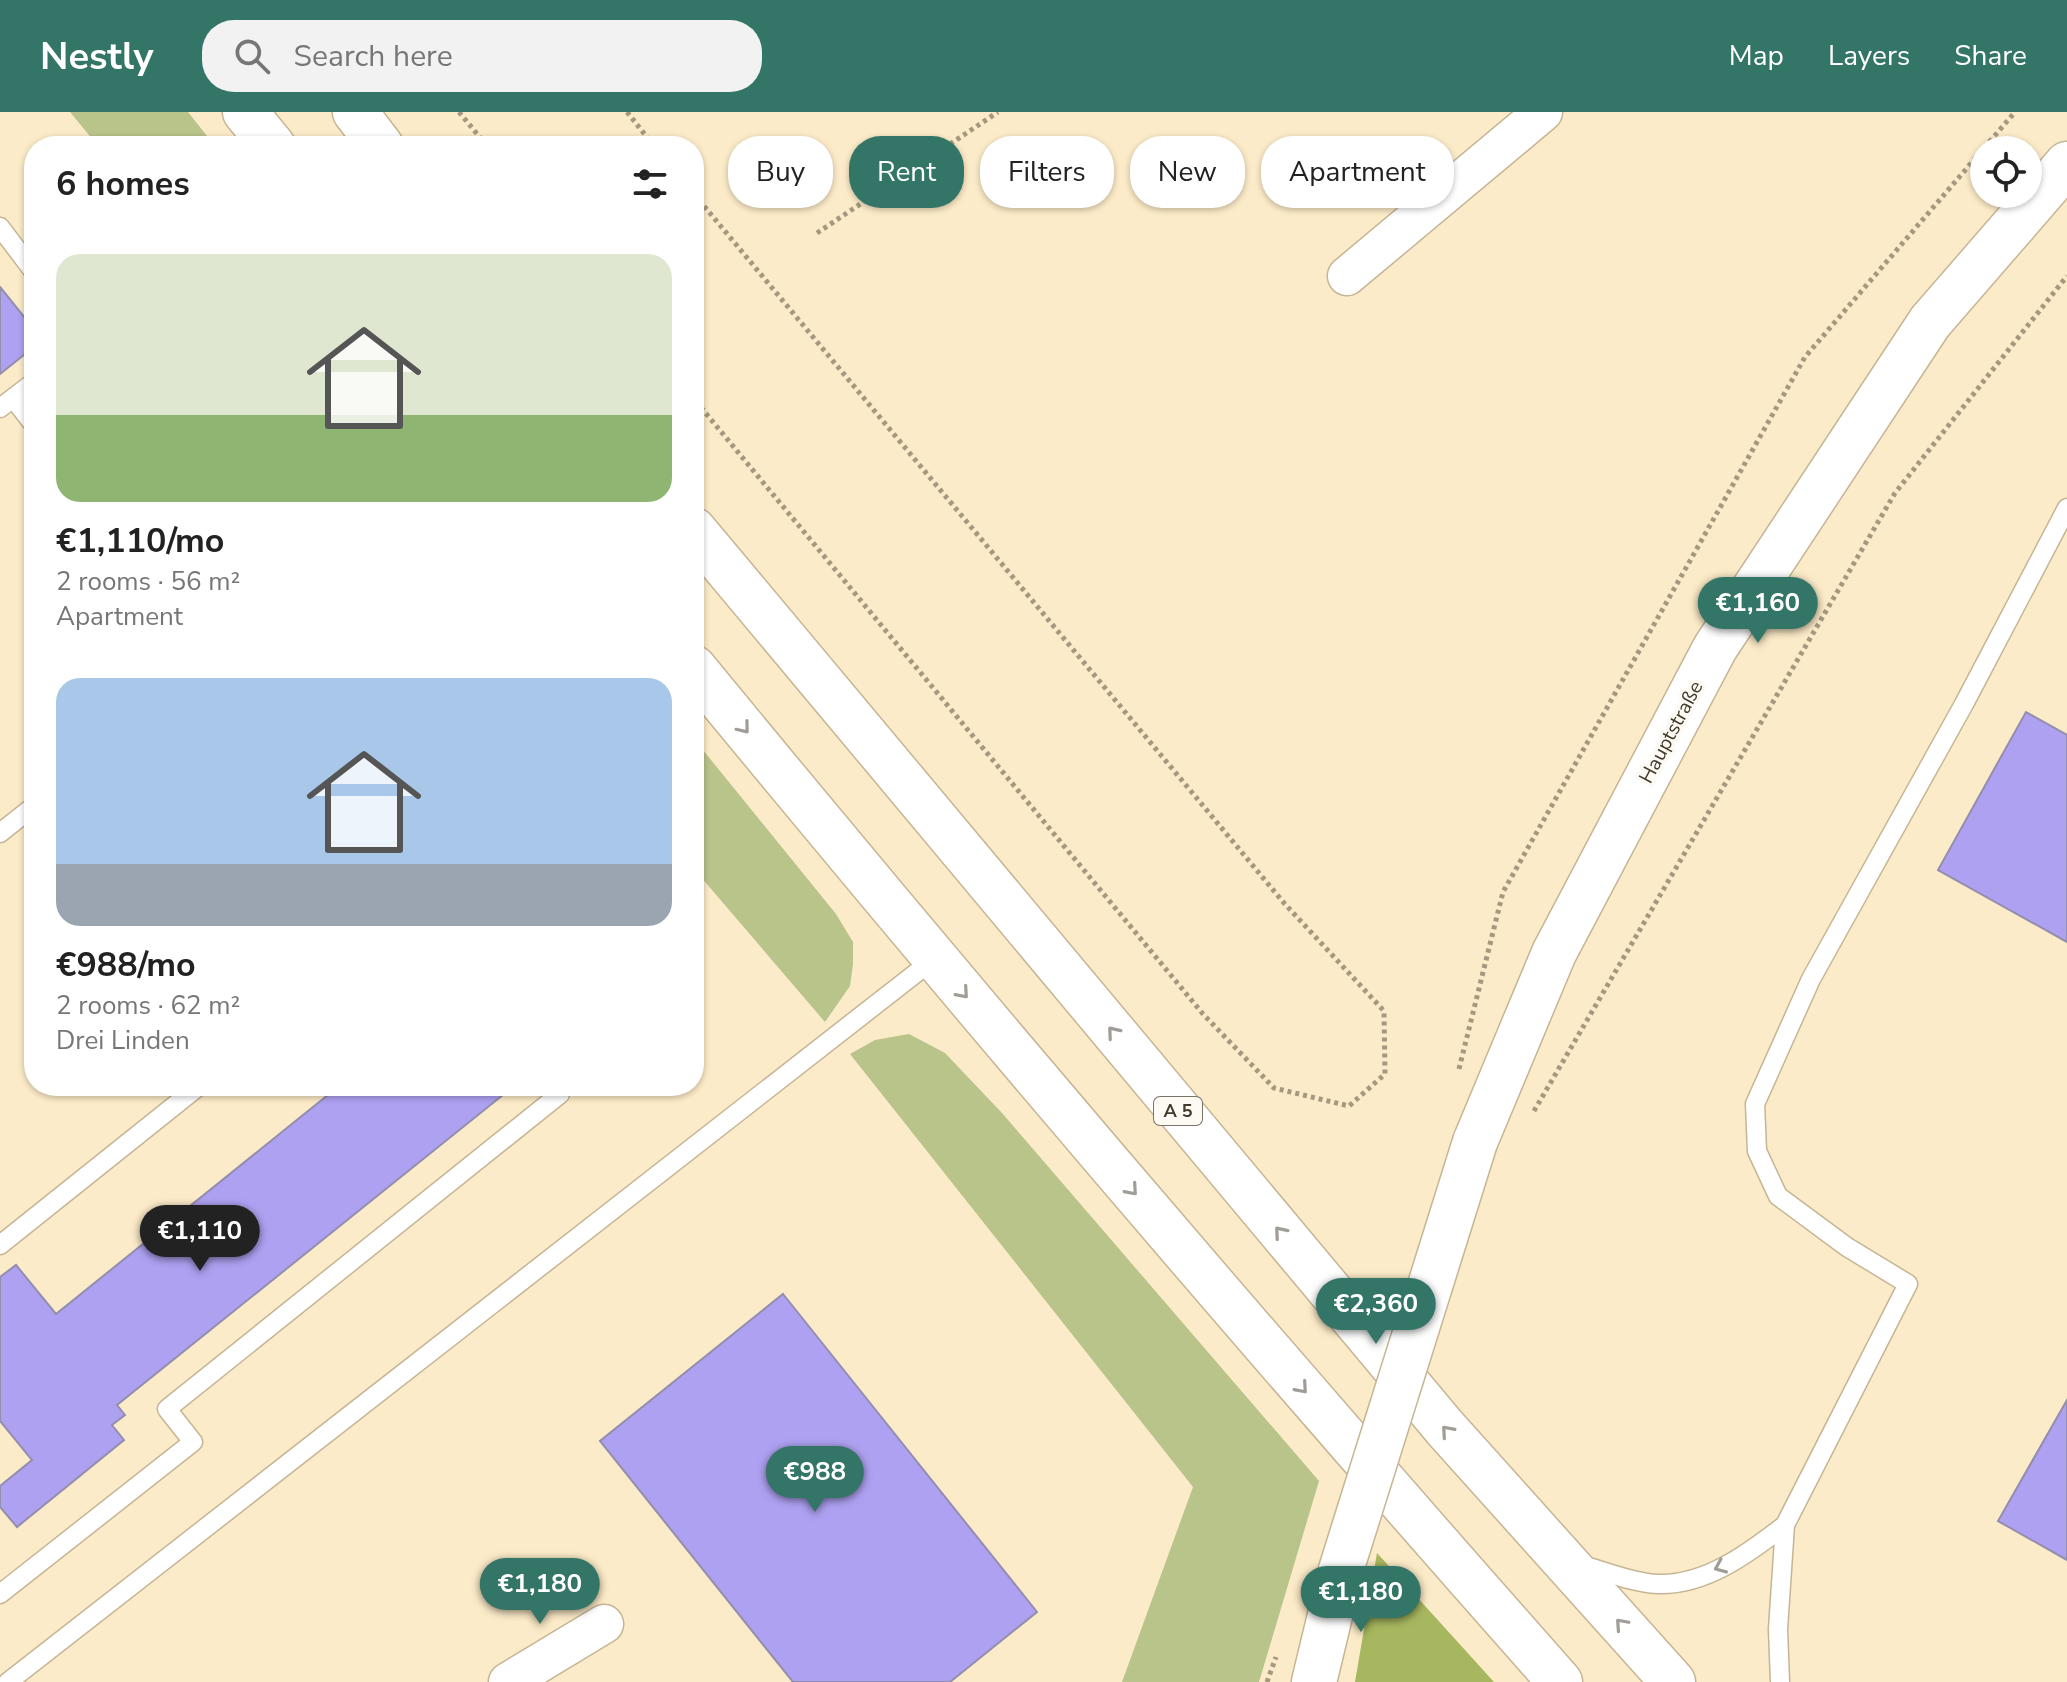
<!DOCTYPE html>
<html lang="en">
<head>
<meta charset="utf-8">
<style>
  body { margin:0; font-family:"Nunito Sans",sans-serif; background:#f2f2f2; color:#222; height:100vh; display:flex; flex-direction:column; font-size:30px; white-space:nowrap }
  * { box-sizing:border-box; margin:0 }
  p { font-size:26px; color:#767676 }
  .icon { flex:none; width:44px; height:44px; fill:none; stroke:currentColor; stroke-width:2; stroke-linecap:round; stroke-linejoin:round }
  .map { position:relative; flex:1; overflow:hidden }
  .details { position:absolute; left:24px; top:24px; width:680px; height:960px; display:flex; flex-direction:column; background:#fff; border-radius:32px; box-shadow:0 2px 6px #0004 }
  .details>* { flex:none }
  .hud { position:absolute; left:728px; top:24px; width:760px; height:72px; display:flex; gap:16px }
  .fabs { position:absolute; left:1970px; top:24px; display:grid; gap:16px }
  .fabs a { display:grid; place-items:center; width:72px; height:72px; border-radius:50%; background:#fff; box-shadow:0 2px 6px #0004; font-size:40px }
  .price { position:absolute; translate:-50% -68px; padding:0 18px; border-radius:28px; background:#337566; color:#fff; font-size:26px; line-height:52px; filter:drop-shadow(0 2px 4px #0008) }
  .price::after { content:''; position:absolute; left:50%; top:48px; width:24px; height:18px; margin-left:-12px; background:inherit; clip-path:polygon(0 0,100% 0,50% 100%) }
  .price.active { background:#222; color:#fff }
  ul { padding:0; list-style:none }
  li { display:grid; align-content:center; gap:16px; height:424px; padding:0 32px }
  li span { display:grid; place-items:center; height:248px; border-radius:24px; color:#555 }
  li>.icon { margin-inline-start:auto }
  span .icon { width:144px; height:144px; fill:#fffc; stroke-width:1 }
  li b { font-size:34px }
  h2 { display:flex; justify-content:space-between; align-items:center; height:96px; padding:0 32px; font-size:34px }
  .tag { padding:0 28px; border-radius:32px; background:#fff; box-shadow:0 2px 6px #0004; font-size:28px; line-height:72px }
  .tag.active { background:#337566; color:#fff }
  header { display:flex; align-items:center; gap:48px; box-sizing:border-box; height:112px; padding:0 40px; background:#337566; color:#fff }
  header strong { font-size:38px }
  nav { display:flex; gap:44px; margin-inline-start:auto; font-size:28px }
  .search { width:560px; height:72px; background:#f2f2f2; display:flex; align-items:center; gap:20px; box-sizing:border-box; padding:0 28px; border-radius:32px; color:#767676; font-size:30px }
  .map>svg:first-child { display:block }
</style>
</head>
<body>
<header>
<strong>Nestly</strong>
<div class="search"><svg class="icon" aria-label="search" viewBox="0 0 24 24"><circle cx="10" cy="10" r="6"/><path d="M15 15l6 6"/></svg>Search here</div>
<nav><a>Map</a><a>Layers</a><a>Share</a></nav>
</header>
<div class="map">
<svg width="2067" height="1570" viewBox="0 0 2067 1570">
  <rect width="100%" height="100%" fill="#fcebc8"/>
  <path fill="#b8c48a" d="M70,0H188L215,34H98Z
    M694,627L836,802L853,830V852L850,874L825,910L694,757Z
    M909,922L945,941L1002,1001L1319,1369L1259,1570H1122L1193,1375L850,942L875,928Z"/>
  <path fill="#a7b75f" d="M1377,1441L1494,1570H1355Z"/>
  <path fill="#afa1f2" stroke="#928eae" stroke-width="2" d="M0,175L34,217V235L0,262Z
    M2026,600L2067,623V830L1938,758Z
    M339,974H514L117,1293L125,1303L112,1313L124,1328L17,1415L0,1395V1374L32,1348L0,1309V1165L16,1153L56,1202Z
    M783,1182L1037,1500L950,1570H793L600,1329Z
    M2067,1288V1448L1998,1409Z"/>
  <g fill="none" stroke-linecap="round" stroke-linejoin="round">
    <g stroke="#c6b595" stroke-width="21">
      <path id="service" d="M0,115L34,160
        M13,286L34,313
        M0,296L34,270
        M0,721L34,694
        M0,1133L199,974
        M1578,1452C1602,1458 1632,1471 1657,1472C1705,1474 1749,1441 1785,1413
        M0,1482L193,1330L167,1297L560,982L554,974
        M8,1570L934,847
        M1780,1570L1778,1517L1785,1413L1908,1172L1847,1135L1778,1084L1757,1039L1755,992L1811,867L1964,592L2067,396"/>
    </g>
    <g stroke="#c6b595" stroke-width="41">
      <path id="minor" d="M1347,164L1543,0
        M508,1570L604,1512"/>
    </g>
    <g stroke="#c6b595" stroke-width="47">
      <path id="secondary" d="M1475,1030L1554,841L1715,536L1930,210L2067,52
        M1314,1570L1341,1458"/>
    </g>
    <g stroke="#c6b595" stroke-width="47">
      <path id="motorway" d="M245,0L273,34
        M355,0L381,34
        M694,418L1445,1316L1673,1570
        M694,556C976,899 1265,1237 1560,1570"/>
    </g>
    <path stroke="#a4987f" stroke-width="5" stroke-dasharray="4 4" stroke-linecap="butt" d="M459,0L487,34
      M627,0L654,34
      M694,82L1284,791L1384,899L1385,962L1349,994L1274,976L1203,902L694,287
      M817,121L998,0
      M1459,957L1503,780L1805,245L2015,0
      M1534,999L1895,381L2067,164
      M1267,1570L1276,1545"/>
    <use href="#service" stroke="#fff" stroke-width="18"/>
    <use href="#minor" stroke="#fff" stroke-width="38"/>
    <use href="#secondary" stroke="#fff" stroke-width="44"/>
    <use href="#motorway" stroke="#fff" stroke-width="44"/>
    <g stroke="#c6b595" stroke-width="47" stroke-linecap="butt">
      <path id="secondary-bridge" d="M1341,1458L1475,1030"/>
    </g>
    <use href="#secondary-bridge" stroke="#fff" stroke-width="44"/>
  </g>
  <defs><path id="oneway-chevron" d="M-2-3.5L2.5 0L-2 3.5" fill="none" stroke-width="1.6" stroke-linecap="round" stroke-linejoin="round" transform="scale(2)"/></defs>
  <g stroke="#a09c96">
    <use href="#oneway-chevron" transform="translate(744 616) rotate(51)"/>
    <use href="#oneway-chevron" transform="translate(963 881) rotate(49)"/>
    <use href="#oneway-chevron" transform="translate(1113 920) rotate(-130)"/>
    <use href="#oneway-chevron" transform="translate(1132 1078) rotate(49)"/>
    <use href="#oneway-chevron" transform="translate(1280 1120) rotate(-130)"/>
    <use href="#oneway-chevron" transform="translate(1302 1276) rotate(49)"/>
    <use href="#oneway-chevron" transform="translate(1447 1319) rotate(-131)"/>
    <use href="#oneway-chevron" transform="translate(1720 1455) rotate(157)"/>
    <use href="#oneway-chevron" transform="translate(1621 1512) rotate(-132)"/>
  </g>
  <g text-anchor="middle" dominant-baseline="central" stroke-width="7" stroke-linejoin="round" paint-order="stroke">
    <rect fill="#fdf9f3" stroke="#797368" stroke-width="2" x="1154" y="985" width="48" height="28" rx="6"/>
    <g font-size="18" font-weight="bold" fill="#413a2d">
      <text x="1178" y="999">A 5</text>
    </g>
    <g font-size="20" fill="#413a2d" stroke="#fdf9f3">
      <text transform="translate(1671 620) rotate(-62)">Hauptstraße</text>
    </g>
  </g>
</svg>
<div class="fabs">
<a><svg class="icon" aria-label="locate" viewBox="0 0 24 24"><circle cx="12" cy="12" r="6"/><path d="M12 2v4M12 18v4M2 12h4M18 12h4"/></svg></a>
</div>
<b class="price" style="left:1758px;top:533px">€1,160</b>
<b class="price active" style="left:200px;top:1161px">€1,110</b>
<b class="price" style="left:1376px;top:1234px">€2,360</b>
<b class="price" style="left:815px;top:1402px">€988</b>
<b class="price" style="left:540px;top:1514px">€1,180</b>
<b class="price" style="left:1361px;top:1522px">€1,180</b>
<div class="hud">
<a class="tag">Buy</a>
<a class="tag active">Rent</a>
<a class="tag">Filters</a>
<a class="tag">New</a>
<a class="tag">Apartment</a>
</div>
<section class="details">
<h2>6 homes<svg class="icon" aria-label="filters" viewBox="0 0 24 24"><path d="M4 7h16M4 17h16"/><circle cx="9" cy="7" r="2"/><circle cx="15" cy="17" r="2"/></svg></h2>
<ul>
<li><span style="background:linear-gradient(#dfe7d0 65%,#8fb573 0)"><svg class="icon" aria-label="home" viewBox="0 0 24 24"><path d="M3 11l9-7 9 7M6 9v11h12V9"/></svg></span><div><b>€1,110/mo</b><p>2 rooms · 56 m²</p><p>Apartment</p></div></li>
<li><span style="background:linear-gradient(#a9c7e8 75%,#9aa5b1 0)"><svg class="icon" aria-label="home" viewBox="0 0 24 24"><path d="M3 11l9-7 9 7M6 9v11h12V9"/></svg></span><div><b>€988/mo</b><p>2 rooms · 62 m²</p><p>Drei Linden</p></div></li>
</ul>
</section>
</div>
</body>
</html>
